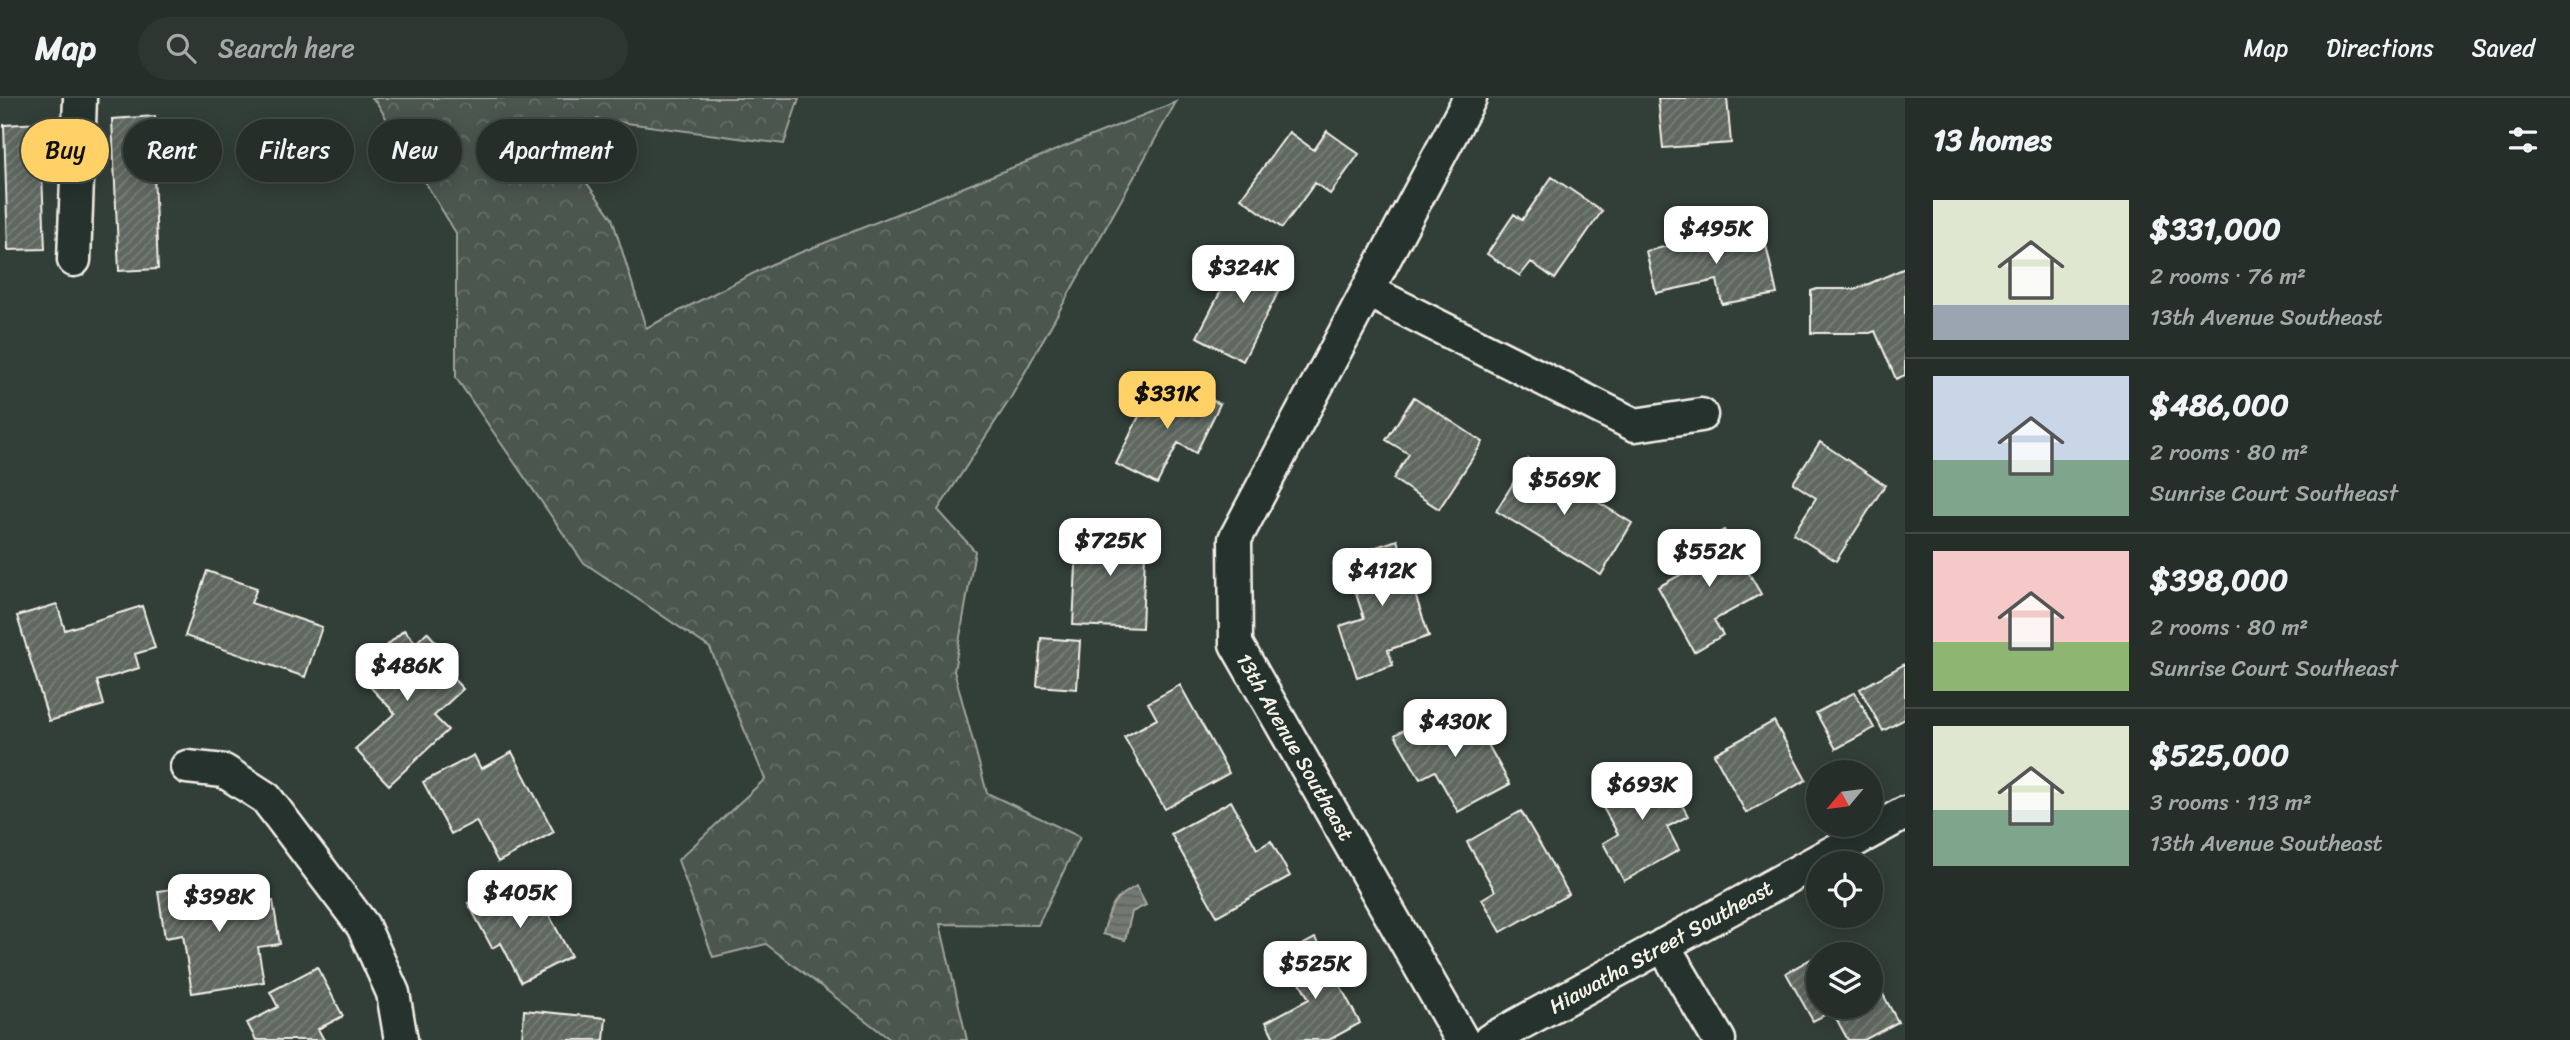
<!DOCTYPE html>
<html lang="en">
<head>
<meta charset="utf-8">
<style>
  body { margin:0; font-family:Sriracha,sans-serif; background:#2e3632; color:#f1f3f6; height:100vh; display:flex; flex-direction:column; font-size:26px; white-space:nowrap }
  * { box-sizing:border-box; margin:0 }
  p { font-size:23px; color:#a4a8a8 }
  .icon { flex:none; width:38px; height:38px; fill:none; stroke:currentColor; stroke-width:2; stroke-linecap:round; stroke-linejoin:round }
  .map { position:relative; flex:1; overflow:hidden }
  .side { display:flex; flex-direction:column; background:#262e2a; width:665px }
  .side>* { flex:none }
  .hud { position:absolute; left:21px; top:21px; width:665px; height:63px; display:flex; gap:14px }
  .needle { width:46px; rotate:241deg }
  .fabs { position:absolute; left:1806px; top:662px; display:grid; gap:14px }
  .fabs a { display:grid; place-items:center; width:77px; height:77px; border-radius:50%; background:#262e2a; box-shadow:0 4px 18px #0003,0 0 0 2px #424a47; font-size:35px }
  .price { position:absolute; translate:-50% -60px; padding:0 16px; border-radius:14px; background:#fff; color:#222; font-size:23px; line-height:46px; filter:drop-shadow(0 2px 4px #0008) }
  .price::after { content:''; position:absolute; left:50%; top:42px; width:21px; height:16px; margin-left:-10px; background:inherit; clip-path:polygon(0 0,100% 0,50% 100%) }
  .price.on { background:#ffd166; color:#111 }
  ul { padding:0; list-style:none }
  li { display:flex; align-items:center; gap:21px; height:175px; padding:0 28px }
  li+li { border-top:2px solid #424a47 }
  li span { display:grid; place-items:center; flex:none; width:196px; height:140px; border-radius:0px; color:#555 }
  li>.icon { margin-inline-start:auto }
  span .icon { width:84px; height:84px; fill:#fffc; stroke-width:1 }
  li b { font-size:30px }
  h2 { display:flex; justify-content:space-between; align-items:center; height:84px; padding:0 28px; font-size:30px }
  .chip { padding:0 24px; border-radius:32px; background:#262e2a; box-shadow:0 4px 18px #0003,0 0 0 2px #424a47; font-size:24px; line-height:63px }
  .chip.on { background:#ffd166; color:#111 }
  header { display:flex; align-items:center; gap:42px; box-sizing:border-box; height:98px; padding:0 35px; background:#262e2a; border-bottom:2px solid #424a47 }
  header strong { font-size:33px }
  nav { display:flex; gap:38px; margin-inline-start:auto; font-size:24px }
  .search { width:490px; height:63px; background:#2e3632; display:flex; align-items:center; gap:18px; box-sizing:border-box; padding:0 24px; border-radius:38px; color:#a4a8a8; font-size:26px }
  main { display:flex; flex:1; min-height:0 }
  .map>svg:first-child { display:block }
</style>
</head>
<body>
<header>
<strong>Map</strong>
<div class="search"><svg class="icon" aria-label="search" viewBox="0 0 24 24"><circle cx="10" cy="10" r="6"/><path d="M15 15l6 6"/></svg>Search here</div>
<nav><a>Map</a><a>Directions</a><a>Saved</a></nav>
</header>
<main>
<div class="map">
<svg width="1905" height="942" viewBox="0 0 1905 942">
  <defs>
    <pattern id="forest-crowns" width="20" height="18" patternUnits="userSpaceOnUse" patternTransform="scale(1.75)"><rect width="20" height="18" fill="#4c564f"/><path d="M2 6a3 3 0 1 1 6 0M12 15a3 3 0 1 1 6 0" fill="none" stroke="#666f68"/></pattern>
    <pattern id="water-rules" width="6" height="5" patternUnits="userSpaceOnUse" patternTransform="scale(1.75)"><rect width="6" height="5" fill="#727972"/><path d="M0 2.5h6" fill="none" stroke="#60635e"/></pattern>
    <pattern id="building-hatch" width="6" height="6" patternUnits="userSpaceOnUse" patternTransform="scale(1.75)"><rect width="6" height="6" fill="#5f6861"/><path d="M-1 1l2-2M0 6l6-6M5 7l2-2" fill="none" stroke="#777e78"/></pattern>
  </defs>
  <rect width="100%" height="100%" fill="#323e38"/>
  <filter id="ink" filterUnits="userSpaceOnUse"><feTurbulence type="fractalNoise" baseFrequency=".0143" numOctaves="2"/><feDisplacementMap in="SourceGraphic" scale="14" xChannelSelector="R" yChannelSelector="G"/><feConvolveMatrix kernelMatrix="1 2 1 2 8 2 1 2 1" color-interpolation-filters="sRGB"/></filter>
  <g filter="url(#ink)">
    <path fill="url(#forest-crowns)" stroke="#a0a49c" stroke-width="2" d="M372,0H799L784,46L597,21L560,48L612,120L646,230L772,166L1176,4L1010,301L938,412L975,453L954,573L987,695L1080,739L1038,827L940,826L967,942H891L766,846L713,859L678,762L765,681L710,550L583,464L456,280V135L377,5Z"/>
    <path fill="url(#water-rules)" stroke="#a6a9a1" stroke-width="2" d="M1136,788L1146,807L1132,814L1125,842L1103,836C1111,807 1110,803 1136,788Z"/>
    <path fill="url(#building-hatch)" stroke="#f4f1e8" stroke-width="2" d="M1658,0H1727L1731,45L1663,50Z
      M155,18L157,76H154L158,171L119,173L112,21Z
      M40,25L45,151L8,152L4,27Z
      M1327,33L1359,56L1330,96L1315,85L1282,130L1241,100L1289,34L1314,52Z
      M1552,79L1602,113L1555,181L1531,164L1520,178L1487,156L1514,116L1522,122Z
      M1763,134L1777,196L1722,206L1717,182L1656,195L1646,153L1729,135L1731,141Z
      M1242,152L1288,175L1243,263L1197,239Z
      M1905,170V277L1896,281L1875,233L1870,235H1811V193L1817,191H1857Z
      M1175,284L1220,306L1196,355L1178,345L1157,386L1116,366L1150,295L1166,303Z
      M1414,299L1483,344L1439,411L1393,381L1409,356L1386,342Z
      M1820,344L1885,387L1836,463L1793,436L1816,400L1793,385Z
      M1528,361L1632,425L1601,477L1496,413Z
      M1078,429L1146,432L1142,530L1073,527Z
      M1724,432L1761,496L1714,522L1723,537L1694,554L1658,489L1693,470L1684,454Z
      M1397,442L1429,538L1388,552L1393,567L1357,579L1340,528L1364,520L1344,460Z
      M207,473L257,490L251,505L322,529L305,579L185,538Z
      M57,506L65,532L142,508L155,550L135,556L139,570L97,583L104,607L49,623L17,518Z
      M404,532L416,545L427,534L445,554L436,562L463,591L434,618L448,632L389,687L355,651L395,615L357,575Z
      M1041,540L1080,543L1077,591L1037,588Z
      M1905,566V621L1883,633L1860,591Z
      M1180,587L1229,675L1165,711L1124,639L1157,621L1148,605Z
      M1855,594L1874,630L1836,651L1816,615Z
      M1471,616L1510,686L1458,714L1435,673L1420,681L1395,637L1431,617L1440,633Z
      M1774,623L1806,682L1746,715L1714,656Z
      M512,654L554,734L498,764L476,723L451,736L423,684L474,657L481,671Z
      M1660,667L1688,718L1667,729L1679,752L1624,783L1603,745L1618,736L1598,701Z
      M1231,703L1257,751L1271,743L1290,778L1217,818L1171,736Z
      M1521,713L1569,796L1501,834L1482,801L1495,793L1467,744Z
      M513,781L526,807L540,800L571,858L521,884L501,845L492,850L468,805Z
      M233,782L237,809L273,803L280,846L258,849L264,884L192,895L183,837L165,840L158,793Z
      M1315,840L1360,925L1329,942H1275L1266,924L1309,901L1285,856Z
      M1818,857V908H1871V874L1898,924L1864,942H1848L1832,913L1813,923L1786,875Z
      M317,869L343,918L318,931L324,942H256L247,925L278,909L270,894Z
      M524,912L606,920L604,942H522Z"/>
    <g fill="none" stroke-linecap="round" stroke-linejoin="round">
      <g stroke="#f4f1e8" stroke-width="37">
        <path id="minor" d="M74,162L80,0
          M1368,193L1635,327L1701,317
          M187,669L224,673L266,700L363,828L393,895L401,942
          M1663,847L1719,942
          M1462,942L1236,546L1235,441L1470,0
          M1490,942L1905,715"/>
      </g>
      <use href="#minor" stroke="#26332d" stroke-width="32"/>
    </g>
  </g>
  <g text-anchor="middle" dominant-baseline="central" stroke-width="5" stroke-linejoin="round" paint-order="stroke">
    <g font-size="21" fill="#f4f1e8" stroke="#26332d">
      <text transform="translate(1295 649) rotate(60)">13th Avenue Southeast</text>
      <text transform="translate(1661 849) rotate(-29)">Hiawatha Street Southeast</text>
    </g>
  </g>
</svg>
<div class="fabs">
<a><svg class="needle" viewBox="-14 -14 28 28"><path d="M0-13l5 13h-10z" fill="#e53935"/><path d="M0 13l5-13h-10z" fill="#a4a8a8"/></svg></a>
<a><svg class="icon" aria-label="locate" viewBox="0 0 24 24"><circle cx="12" cy="12" r="6"/><path d="M12 2v4M12 18v4M2 12h4M18 12h4"/></svg></a>
<a><svg class="icon" aria-label="layers" viewBox="0 0 24 24"><path d="M12 4l9 5-9 5-9-5zM3 14l9 5 9-5"/></svg></a>
</div>
<b class="price" style="left:1716px;top:168px">$495K</b>
<b class="price" style="left:1243px;top:207px">$324K</b>
<b class="price on" style="left:1167px;top:333px">$331K</b>
<b class="price" style="left:1564px;top:419px">$569K</b>
<b class="price" style="left:1110px;top:480px">$725K</b>
<b class="price" style="left:1709px;top:491px">$552K</b>
<b class="price" style="left:1382px;top:510px">$412K</b>
<b class="price" style="left:407px;top:605px">$486K</b>
<b class="price" style="left:1455px;top:661px">$430K</b>
<b class="price" style="left:1642px;top:724px">$693K</b>
<b class="price" style="left:520px;top:832px">$405K</b>
<b class="price" style="left:219px;top:836px">$398K</b>
<b class="price" style="left:1315px;top:903px">$525K</b>
<div class="hud">
<a class="chip on">Buy</a>
<a class="chip">Rent</a>
<a class="chip">Filters</a>
<a class="chip">New</a>
<a class="chip">Apartment</a>
</div>
</div>
<section class="side">
<h2>13 homes<svg class="icon" aria-label="filters" viewBox="0 0 24 24"><path d="M4 7h16M4 17h16"/><circle cx="9" cy="7" r="2"/><circle cx="15" cy="17" r="2"/></svg></h2>
<ul>
<li><span style="background:linear-gradient(#dfe7d0 75%,#9aa5b1 0)"><svg class="icon" aria-label="home" viewBox="0 0 24 24"><path d="M3 11l9-7 9 7M6 9v11h12V9"/></svg></span><div><b>$331,000</b><p>2 rooms · 76 m²</p><p>13th Avenue Southeast</p></div></li>
<li><span style="background:linear-gradient(#c9d6e8 60%,#7fa58c 0)"><svg class="icon" aria-label="home" viewBox="0 0 24 24"><path d="M3 11l9-7 9 7M6 9v11h12V9"/></svg></span><div><b>$486,000</b><p>2 rooms · 80 m²</p><p>Sunrise Court Southeast</p></div></li>
<li><span style="background:linear-gradient(#f6c9c9 65%,#8fb573 0)"><svg class="icon" aria-label="home" viewBox="0 0 24 24"><path d="M3 11l9-7 9 7M6 9v11h12V9"/></svg></span><div><b>$398,000</b><p>2 rooms · 80 m²</p><p>Sunrise Court Southeast</p></div></li>
<li><span style="background:linear-gradient(#dfe7d0 60%,#7fa58c 0)"><svg class="icon" aria-label="home" viewBox="0 0 24 24"><path d="M3 11l9-7 9 7M6 9v11h12V9"/></svg></span><div><b>$525,000</b><p>3 rooms · 113 m²</p><p>13th Avenue Southeast</p></div></li>
</ul>
</section>
</main>
</body>
</html>
